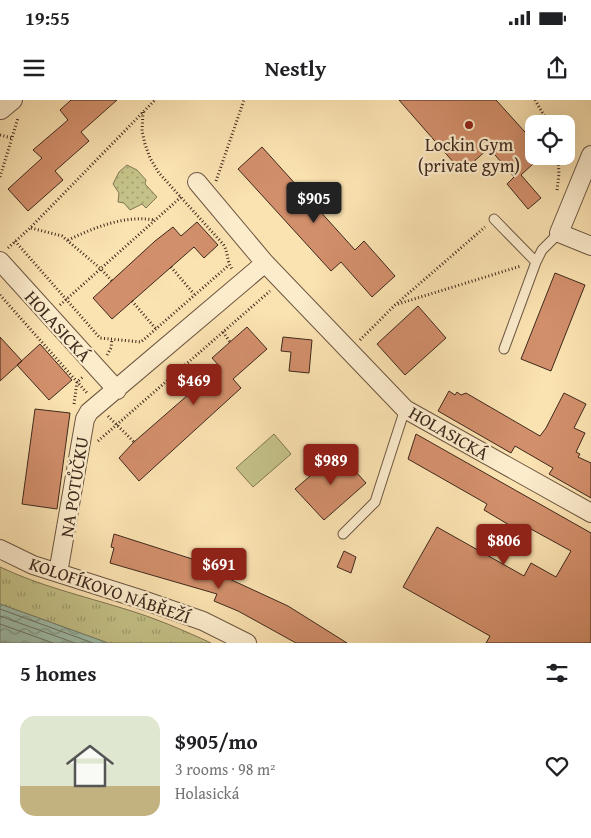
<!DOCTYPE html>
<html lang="en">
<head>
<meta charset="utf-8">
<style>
  body { margin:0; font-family:"Gentium Book Plus",serif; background:#f2f2f2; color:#202124; height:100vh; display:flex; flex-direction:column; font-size:19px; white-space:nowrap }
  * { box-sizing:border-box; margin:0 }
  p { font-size:16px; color:#757577 }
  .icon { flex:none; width:28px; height:28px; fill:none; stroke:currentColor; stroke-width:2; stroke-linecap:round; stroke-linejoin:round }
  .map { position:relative; height:543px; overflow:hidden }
  .drawer { display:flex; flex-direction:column; background:#fff; flex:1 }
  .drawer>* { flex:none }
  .tools { position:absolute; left:525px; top:15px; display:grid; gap:10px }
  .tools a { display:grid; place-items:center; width:50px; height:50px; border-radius:10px; background:#fff; box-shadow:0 5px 20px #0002; font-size:25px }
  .price { position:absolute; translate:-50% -42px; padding:0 11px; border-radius:5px; background:#8f2418; color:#fff; font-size:16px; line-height:32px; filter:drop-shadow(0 1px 2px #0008) }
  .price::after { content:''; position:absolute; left:50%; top:30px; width:15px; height:11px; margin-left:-8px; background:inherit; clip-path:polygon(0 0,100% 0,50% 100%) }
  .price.selected { background:#222; color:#fff }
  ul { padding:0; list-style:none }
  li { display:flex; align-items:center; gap:15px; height:125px; padding:0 20px }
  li+li { border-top:1px solid #e0e0e0 }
  li span { display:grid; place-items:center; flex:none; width:140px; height:100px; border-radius:15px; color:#555 }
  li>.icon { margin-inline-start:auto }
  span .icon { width:60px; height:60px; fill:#fffc; stroke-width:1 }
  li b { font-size:21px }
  h2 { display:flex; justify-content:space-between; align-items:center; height:60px; padding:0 20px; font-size:21px }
  .status { display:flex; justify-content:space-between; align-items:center; height:35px; padding:0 25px; background:#fff; direction:ltr }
  .status svg { height:14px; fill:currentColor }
  header { display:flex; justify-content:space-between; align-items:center; height:65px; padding:0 20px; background:#fff; font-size:22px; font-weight:700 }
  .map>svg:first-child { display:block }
</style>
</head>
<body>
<div class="status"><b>19:55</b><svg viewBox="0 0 49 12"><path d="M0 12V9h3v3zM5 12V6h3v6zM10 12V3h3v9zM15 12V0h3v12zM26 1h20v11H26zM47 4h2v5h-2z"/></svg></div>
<header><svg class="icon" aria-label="menu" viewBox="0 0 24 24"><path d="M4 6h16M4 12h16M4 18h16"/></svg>Nestly<svg class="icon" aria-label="share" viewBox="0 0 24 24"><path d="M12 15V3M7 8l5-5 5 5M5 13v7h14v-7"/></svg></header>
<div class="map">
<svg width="591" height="543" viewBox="0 0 591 543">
  <defs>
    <pattern id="grass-tufts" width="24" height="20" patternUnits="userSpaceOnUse" patternTransform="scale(1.25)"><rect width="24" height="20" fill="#c4c288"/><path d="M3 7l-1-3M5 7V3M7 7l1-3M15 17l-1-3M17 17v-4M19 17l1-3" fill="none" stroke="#a19e6f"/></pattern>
    <pattern id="park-dots" width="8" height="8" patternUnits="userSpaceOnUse" patternTransform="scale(1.25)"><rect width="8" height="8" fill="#c4c288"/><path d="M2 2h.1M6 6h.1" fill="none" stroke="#a19e6f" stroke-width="1.8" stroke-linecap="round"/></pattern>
    <pattern id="water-waves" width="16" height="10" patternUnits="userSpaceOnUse" patternTransform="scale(1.25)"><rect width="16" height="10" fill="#9fbeaa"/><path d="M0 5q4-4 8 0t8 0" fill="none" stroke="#839a8a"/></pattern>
  </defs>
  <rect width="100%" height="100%" fill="#fbe2b1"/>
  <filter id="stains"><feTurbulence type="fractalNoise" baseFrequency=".004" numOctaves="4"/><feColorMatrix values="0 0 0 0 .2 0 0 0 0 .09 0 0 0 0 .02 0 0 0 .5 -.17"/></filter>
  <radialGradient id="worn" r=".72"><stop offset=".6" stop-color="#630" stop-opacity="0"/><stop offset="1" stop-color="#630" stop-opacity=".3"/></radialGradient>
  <path fill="url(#grass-tufts)" stroke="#817652" d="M0,467C40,486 83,496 125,509C155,518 183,530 211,543H108L0,504Z"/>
  <path fill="url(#park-dots)" stroke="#817652" d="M127,65L137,70L146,80L145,84L157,97L146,108L142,104L130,110L124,103L118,102L119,93L113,84L119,72Z"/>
  <path fill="#c4c288" stroke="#817652" d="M274,334L291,354L253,387L236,368Z"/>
  <path fill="url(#water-waves)" stroke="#788272" d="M0,504L108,543H0Z"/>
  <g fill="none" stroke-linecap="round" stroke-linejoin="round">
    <path stroke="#6e7464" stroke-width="1" d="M0,509L93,543
      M0,516L75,543
      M0,524L53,543"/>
  </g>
  <path fill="#d28f6b" stroke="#3e291d" d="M71,0H117L81,32L89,41L55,71L63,80L28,111L8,89L42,58L33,50L68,20L60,10Z
    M399,0H496L534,42V60L535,62L521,75L541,98L528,109L507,84L514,77L489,48L462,72Z
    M262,47L355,150L364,141L395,176L372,197L341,162L331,171L238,69Z
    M197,122L218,145L204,158L194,147L112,219L93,198L155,141L173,127L181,136Z
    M555,173L585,185L551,271L521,259Z
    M418,206L446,238L405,275L377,244Z
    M247,227L267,249L233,279L241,288L139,381L119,358L134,342L220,267L212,258Z
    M0,237L22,261L0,281Z
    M283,237L312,240L309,273L289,271L291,252L281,251Z
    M40,244L72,280L49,300L17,265Z
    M449,291L455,295L457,292L461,295L466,293L540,336L546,328L564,293L586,304L574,328L585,333L576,352L580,354L578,357L591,363V398L549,374L553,368L515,346L511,353L438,311Z
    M35,309L70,313L57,409L22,404Z
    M416,334L591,433V543H486L490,536L403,487L437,427L524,476L531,463L556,477L571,451L529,428L526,435L484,410L487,404L408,359Z
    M338,352L366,383L324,420L295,389Z
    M114,434L211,465L210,470L288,506L347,543H296L238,511L214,501L217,494L110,463L114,448L111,447Z
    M344,451L356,457L351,473L337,467Z"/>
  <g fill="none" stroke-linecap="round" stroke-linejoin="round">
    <g stroke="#6d5742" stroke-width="11">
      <path id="lane" d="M494,119L536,162
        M504,249L536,162L542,150L559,133
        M343,434L375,402L405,309"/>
    </g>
    <g stroke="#6d5742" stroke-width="20">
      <path id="street" d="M1,10L13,0
        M591,55L559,133L591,146
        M197,82L265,163L405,309L591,413
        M0,161L117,290
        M0,449L33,465L140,499L203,521L247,543
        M58,473L85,319L89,312L265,163"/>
    </g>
    <path stroke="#3e291d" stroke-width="3" stroke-dasharray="1 2.5" stroke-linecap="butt" d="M535,0L549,24
      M143,12L142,31L145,44L150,58L159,73L223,144C229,153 226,162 233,170
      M0,35L12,38
      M0,77L18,18
      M216,81L244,0
      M557,90L559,74L558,56
      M31,128L62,136L101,169L112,181
      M68,140C96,127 124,115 155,120
      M15,141L100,238L141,242L229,165
      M8,148L30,128L155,0
      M171,167L194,194
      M0,195L87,293
      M132,201L156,229
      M398,204L521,166
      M60,205L181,97
      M223,232L230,242
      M360,240L395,205L485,127
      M107,255L111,248L112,239
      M186,265L204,282
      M74,304L77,282L84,276
      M108,316L134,342
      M98,341L270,191"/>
    <use href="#lane" stroke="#fceccc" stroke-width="9"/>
    <use href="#street" stroke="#fceccc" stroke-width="18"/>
  </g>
  <circle fill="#8f2418" stroke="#fceccc" stroke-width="2" cx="469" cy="25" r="5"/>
  <g text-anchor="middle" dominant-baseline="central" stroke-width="4.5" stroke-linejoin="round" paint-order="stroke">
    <g font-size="18" fill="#3e291d" stroke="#fceccc">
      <text x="469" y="44">Lockin Gym<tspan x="469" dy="21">(private gym)</tspan></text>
    </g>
    <g font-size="18" fill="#3e291d" stroke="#fceccc">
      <text transform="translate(58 226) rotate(48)">HOLASICKÁ</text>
      <text transform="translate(449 333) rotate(30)">HOLASICKÁ</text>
      <text transform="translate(74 387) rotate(-81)">NA POTŮČKU</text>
      <text transform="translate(110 490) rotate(19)">KOLOFÍKOVO NÁBŘEŽÍ</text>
    </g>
  </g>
  <rect width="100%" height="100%" filter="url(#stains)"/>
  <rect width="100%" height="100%" fill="url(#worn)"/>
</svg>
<div class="tools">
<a><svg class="icon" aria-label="locate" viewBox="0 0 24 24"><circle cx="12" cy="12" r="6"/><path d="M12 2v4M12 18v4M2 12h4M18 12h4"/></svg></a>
</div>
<b class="price selected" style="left:314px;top:124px">$905</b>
<b class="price" style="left:194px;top:306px">$469</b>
<b class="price" style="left:331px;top:386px">$989</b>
<b class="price" style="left:504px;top:466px">$806</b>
<b class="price" style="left:219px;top:490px">$691</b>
</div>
<section class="drawer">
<h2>5 homes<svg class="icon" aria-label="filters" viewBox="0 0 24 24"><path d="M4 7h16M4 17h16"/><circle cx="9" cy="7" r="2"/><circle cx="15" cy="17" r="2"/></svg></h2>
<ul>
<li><span style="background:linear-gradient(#dfe7d0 70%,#c2b280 0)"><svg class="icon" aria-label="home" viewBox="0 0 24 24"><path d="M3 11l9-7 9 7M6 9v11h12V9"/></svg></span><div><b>$905/mo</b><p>3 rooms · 98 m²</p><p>Holasická</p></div><svg class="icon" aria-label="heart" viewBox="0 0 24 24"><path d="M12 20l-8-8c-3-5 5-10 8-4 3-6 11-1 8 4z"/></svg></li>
</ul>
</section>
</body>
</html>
